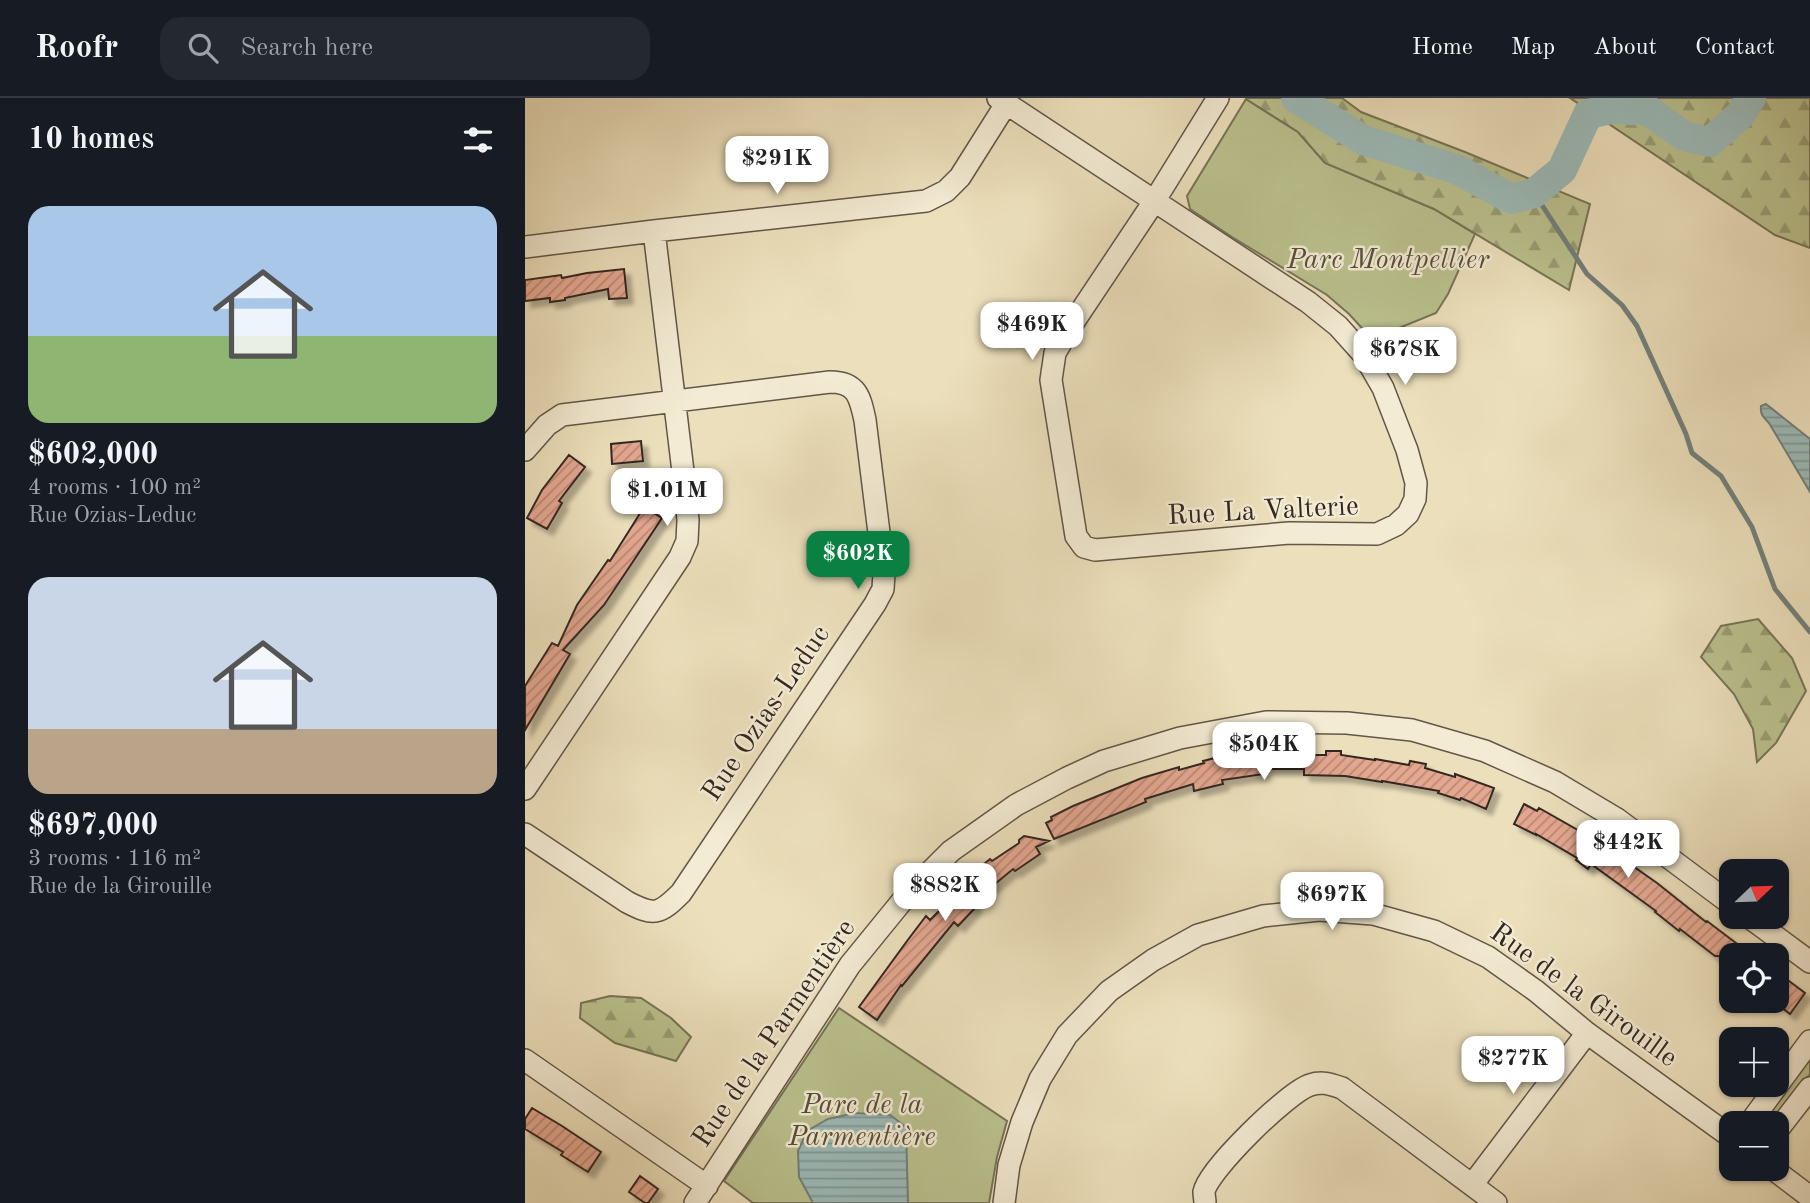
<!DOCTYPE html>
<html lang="en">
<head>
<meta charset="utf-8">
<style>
  body { margin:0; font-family:"Old Standard TT",serif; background:#242831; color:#f1f3f6; height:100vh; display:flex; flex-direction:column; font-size:26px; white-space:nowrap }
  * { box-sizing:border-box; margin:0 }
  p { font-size:23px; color:#9ea1a6 }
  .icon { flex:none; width:38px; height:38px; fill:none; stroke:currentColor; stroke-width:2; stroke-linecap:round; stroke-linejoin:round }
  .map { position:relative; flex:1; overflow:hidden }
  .side { display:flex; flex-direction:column; background:#171b24; width:525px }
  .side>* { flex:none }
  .needle { width:46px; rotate:67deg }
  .fabs { position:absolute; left:1194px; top:761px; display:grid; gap:14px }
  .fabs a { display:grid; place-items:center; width:70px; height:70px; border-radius:14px; background:#171b24; box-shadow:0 2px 5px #0004; font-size:35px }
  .price { position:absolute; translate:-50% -60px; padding:0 16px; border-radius:14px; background:#fff; color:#222; font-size:23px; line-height:46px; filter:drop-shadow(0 2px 4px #0008) }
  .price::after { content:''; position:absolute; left:50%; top:42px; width:21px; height:16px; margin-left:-10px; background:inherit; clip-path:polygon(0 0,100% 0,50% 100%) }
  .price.selected { background:#0b8043; color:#fff }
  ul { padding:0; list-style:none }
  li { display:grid; align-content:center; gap:14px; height:371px; padding:0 28px }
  li span { display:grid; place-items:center; height:217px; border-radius:21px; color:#555 }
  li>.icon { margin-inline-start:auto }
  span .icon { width:126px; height:126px; fill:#fffc; stroke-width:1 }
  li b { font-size:30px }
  h2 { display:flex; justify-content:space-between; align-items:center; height:84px; padding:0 28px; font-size:30px }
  header { display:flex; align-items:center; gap:42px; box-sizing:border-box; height:98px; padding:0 35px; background:#171b24; border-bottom:2px solid #363941 }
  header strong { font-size:33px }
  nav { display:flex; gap:38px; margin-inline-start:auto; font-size:24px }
  .search { width:490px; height:63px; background:#242831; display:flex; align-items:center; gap:18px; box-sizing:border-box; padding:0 24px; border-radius:21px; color:#9ea1a6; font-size:26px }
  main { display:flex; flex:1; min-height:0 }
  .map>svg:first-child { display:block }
</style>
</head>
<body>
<header>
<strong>Roofr</strong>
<div class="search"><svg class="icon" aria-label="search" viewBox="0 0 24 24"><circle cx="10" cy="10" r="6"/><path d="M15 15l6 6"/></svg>Search here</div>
<nav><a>Home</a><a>Map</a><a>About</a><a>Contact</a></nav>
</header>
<main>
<section class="side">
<h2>10 homes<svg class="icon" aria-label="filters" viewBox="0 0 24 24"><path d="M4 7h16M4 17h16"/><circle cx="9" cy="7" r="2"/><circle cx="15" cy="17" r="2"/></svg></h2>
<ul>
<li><span style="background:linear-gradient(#a9c7e8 60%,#8fb573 0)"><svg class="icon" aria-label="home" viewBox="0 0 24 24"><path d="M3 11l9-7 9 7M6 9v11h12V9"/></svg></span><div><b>$602,000</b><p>4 rooms · 100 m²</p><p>Rue Ozias-Leduc</p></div></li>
<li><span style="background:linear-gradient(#c9d6e8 70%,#b9a48a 0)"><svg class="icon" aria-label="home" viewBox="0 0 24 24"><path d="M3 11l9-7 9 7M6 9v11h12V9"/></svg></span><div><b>$697,000</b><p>3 rooms · 116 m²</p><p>Rue de la Girouille</p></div></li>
</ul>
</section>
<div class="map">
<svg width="1285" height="1105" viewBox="0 0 1285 1105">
  <defs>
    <pattern id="forest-firs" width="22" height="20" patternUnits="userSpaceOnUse" patternTransform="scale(1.75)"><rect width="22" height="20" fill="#bac18e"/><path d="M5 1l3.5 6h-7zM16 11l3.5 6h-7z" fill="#989d74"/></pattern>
    <pattern id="water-rules" width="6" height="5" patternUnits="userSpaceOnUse" patternTransform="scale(1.75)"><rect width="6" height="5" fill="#9cbbb9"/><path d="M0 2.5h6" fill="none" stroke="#809896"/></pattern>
    <pattern id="building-hatch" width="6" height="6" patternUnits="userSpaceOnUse" patternTransform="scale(1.75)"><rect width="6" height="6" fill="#e4a790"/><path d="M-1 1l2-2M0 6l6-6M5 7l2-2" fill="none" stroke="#ba8875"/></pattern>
    <filter id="shadow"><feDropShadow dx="6" dy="6" stdDeviation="2" flood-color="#0004"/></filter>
  </defs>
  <rect width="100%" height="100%" fill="#ece0bc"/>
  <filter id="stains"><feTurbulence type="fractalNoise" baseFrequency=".00286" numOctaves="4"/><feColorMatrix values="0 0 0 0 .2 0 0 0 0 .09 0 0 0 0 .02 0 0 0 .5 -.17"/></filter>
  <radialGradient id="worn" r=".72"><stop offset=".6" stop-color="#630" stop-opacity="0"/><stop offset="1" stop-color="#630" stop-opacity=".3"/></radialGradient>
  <path fill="#bac18e" stroke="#777458" stroke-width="2" d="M721,1L773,34L800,65L909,111L950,136L923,196L911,215L847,241L824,216L802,197L707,139L665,111L662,98Z
    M314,910L482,1023L472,1059L464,1105H228L199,1083Z
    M1285,957V976L1262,1007L1243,1025L1234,1026Z"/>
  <path fill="url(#forest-firs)" stroke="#777458" stroke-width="2" d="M722,0H817L836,14L940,54L1065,106L1044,192L909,111L800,65L773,34L721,1Z
    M1045,0H1285V150L1250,137Z
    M1233,521L1267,560L1281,593L1251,645L1232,664L1228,631L1209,596L1176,559L1196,528Z
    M85,898L116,900L146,920L166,939L151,963L90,945L55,920L56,905Z"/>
  <path fill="url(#water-rules)" stroke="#72807d" stroke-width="2" d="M1241,306L1285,341V394L1244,325C1238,319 1235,316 1236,308Z
    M330,1015L365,1017L381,1029L383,1105H288L274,1079L273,1053L282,1033L303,1021Z"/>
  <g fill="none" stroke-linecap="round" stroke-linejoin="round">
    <path stroke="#72807d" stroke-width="5" d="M1009,95L1062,176L1097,207L1112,228L1161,336L1167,355L1196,378L1227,429L1250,491L1285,534"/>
    <path stroke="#9cbbb9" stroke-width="30" d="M771,0L838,42L931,71L987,101L1009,95L1037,72L1063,16L1086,11L1124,13L1159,38L1185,44L1215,17L1226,0"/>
  </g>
  <path fill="url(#building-hatch)" stroke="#342823" stroke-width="2" filter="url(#shadow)" d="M99,171L102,200L84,201L83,191L40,200V202L25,204V200L0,203V182L36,177L37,180L62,175Z
    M116,343L118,363L87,366L86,346Z
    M44,357L60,369L34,403L37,405L22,431L2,420L17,392Z
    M119,409L137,420L79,507L38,552L45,556L0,632V588L27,545L33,548L52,507L83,462L85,463Z
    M735,652L773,653V657H801V653H816V657L850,662V661L884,667L885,663L901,666L900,670L930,679V676L969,690L961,711L936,700L935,702L913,695L914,693L857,683V684L820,678L779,677V671H738L739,676L697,682L698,686L669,693L668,686L620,701L621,704L529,741L521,725L527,722L526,719L548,708L617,680L654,669V672L679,665L678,663L698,658Z
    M999,706L1012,713L1014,710L1067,740L1068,739L1104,767L1105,766L1132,785L1181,824L1182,823L1228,858H1190L1155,831L1154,833L1130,814L1131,813L1066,766L1063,771L1051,762L1052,760L1011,736V737L989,726Z
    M499,738L524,743L511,749L515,756L490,773L488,771L447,805L451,809L433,828L429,824L377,888L376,887L352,922L334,909L382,843L401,818L405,822L427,800V793L453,791L443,779L465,761L467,763L494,745V742Z
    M1260,880L1280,895L1265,916L1251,905V892Z
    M7,1010L37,1028L76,1054L63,1074L36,1057L38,1054L0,1031V1021Z
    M115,1078L133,1091L123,1105H120L104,1094Z"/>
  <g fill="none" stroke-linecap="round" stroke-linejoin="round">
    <g stroke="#625649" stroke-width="24">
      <path id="minor" d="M473,0L783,204L813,228L839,257L858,290L882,352L891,385L890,401L883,416L871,427L852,436L764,435L570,452L559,449L551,438L526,282L530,255L544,231L630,102L693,0
        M0,149L129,133L401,103L421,93L435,79L481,6
        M0,352L22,327L37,317L305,284C332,284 335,299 340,322L359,475L358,491L350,506L156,795C134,817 129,818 102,804L0,736
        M0,691L155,459L162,443L163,422L160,390L129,133
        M1224,819L1285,864
        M0,962L182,1088
        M1224,1026L1285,943
        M1251,1034L1285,990
        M1248,1071L1285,1099
        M947,1087L1062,935
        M170,1105L325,867L382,797L426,753L491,707L542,680L579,663L655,640L741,624L822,625L887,632L960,653L1030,684L1092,721L1206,806
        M479,1105L484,1067L497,1024L515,981L542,937L584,893L628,862L673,837L738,818L794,812L848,816L909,833L963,859L1011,893L1062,935L1206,1039
        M680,1105C680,1101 679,1098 679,1094C683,1072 763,994 785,987C797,983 805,986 817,990L971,1105"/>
    </g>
    <use href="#minor" stroke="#f3ebd3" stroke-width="21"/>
  </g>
  <g text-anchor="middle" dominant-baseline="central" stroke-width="5" stroke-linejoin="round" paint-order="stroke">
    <g font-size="28" font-style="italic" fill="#564e3e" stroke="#f3ebd3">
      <text x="863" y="163">Parc Montpellier</text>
      <text x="337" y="1008">Parc de la<tspan x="337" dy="32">Parmentière</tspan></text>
    </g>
    <g font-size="28" fill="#342823" stroke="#f3ebd3">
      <text transform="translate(738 414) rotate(-3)">Rue La Valterie</text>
      <text transform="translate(242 616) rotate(-56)">Rue Ozias-Leduc</text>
      <text transform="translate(1058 898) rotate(36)">Rue de la Girouille</text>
      <text transform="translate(250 936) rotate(-56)">Rue de la Parmentière</text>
    </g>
  </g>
  <rect width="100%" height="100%" filter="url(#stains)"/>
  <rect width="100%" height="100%" fill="url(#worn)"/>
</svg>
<div class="fabs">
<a><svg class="needle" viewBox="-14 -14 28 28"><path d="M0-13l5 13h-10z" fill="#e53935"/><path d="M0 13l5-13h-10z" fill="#9ea1a6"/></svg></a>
<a><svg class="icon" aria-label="locate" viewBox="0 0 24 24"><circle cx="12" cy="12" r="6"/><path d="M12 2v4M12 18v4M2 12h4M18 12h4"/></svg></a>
<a>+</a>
<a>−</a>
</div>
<b class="price" style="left:252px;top:98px">$291K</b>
<b class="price" style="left:507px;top:264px">$469K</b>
<b class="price" style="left:880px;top:289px">$678K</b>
<b class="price" style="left:142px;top:430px">$1.01M</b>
<b class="price selected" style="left:333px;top:493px">$602K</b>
<b class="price" style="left:739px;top:684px">$504K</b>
<b class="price" style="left:1103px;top:782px">$442K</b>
<b class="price" style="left:420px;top:825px">$882K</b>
<b class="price" style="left:807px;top:834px">$697K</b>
<b class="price" style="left:988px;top:998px">$277K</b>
</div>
</main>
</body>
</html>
